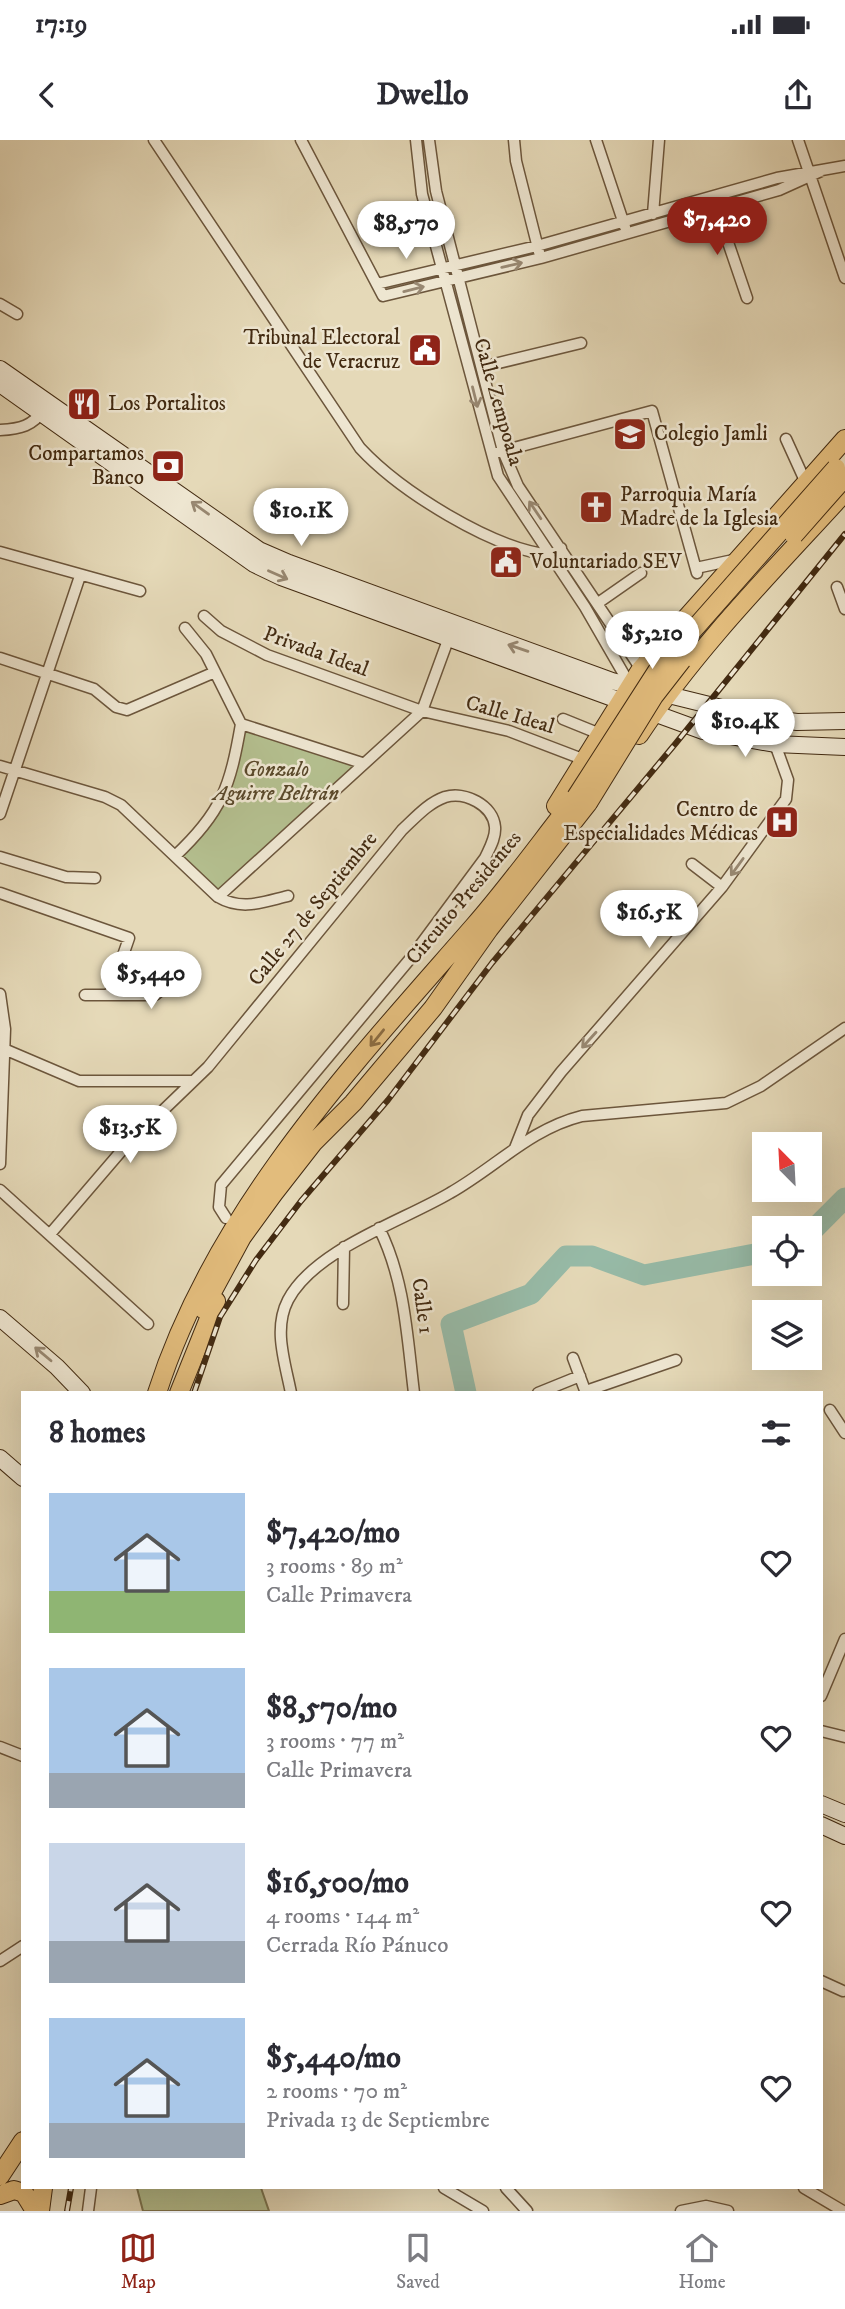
<!DOCTYPE html>
<html lang="en">
<head>
<meta charset="utf-8">
<style>
  body { margin:0; font-family:"IM FELL DW Pica",serif; background:#f7f7f7; color:#2b2b33; height:100vh; display:flex; flex-direction:column; font-size:26px; white-space:nowrap }
  * { box-sizing:border-box; margin:0 }
  p { font-size:23px; color:#7c7c81 }
  .icon { flex:none; width:38px; height:38px; fill:none; stroke:currentColor; stroke-width:2; stroke-linecap:round; stroke-linejoin:round }
  .map { position:relative; flex:1; overflow:hidden }
  .panel { position:absolute; left:21px; top:1251px; width:802px; height:798px; display:flex; flex-direction:column; background:#fff; border-radius:0px; box-shadow:0 7px 28px #0002 }
  .panel>* { flex:none }
  .needle { width:46px; rotate:336deg }
  .tools { position:absolute; left:752px; top:992px; display:grid; gap:14px }
  .tools a { display:grid; place-items:center; width:70px; height:70px; border-radius:0px; background:#fff; box-shadow:0 7px 28px #0002; font-size:35px }
  .price { position:absolute; translate:-50% -60px; padding:0 16px; border-radius:24px; background:#fff; color:#222; font-size:23px; line-height:46px; filter:drop-shadow(0 2px 4px #0008) }
  .price::after { content:''; position:absolute; left:50%; top:42px; width:21px; height:16px; margin-left:-10px; background:inherit; clip-path:polygon(0 0,100% 0,50% 100%) }
  .price.on { background:#8f2418; color:#fff }
  ul { padding:0; list-style:none }
  li { display:flex; align-items:center; gap:21px; height:175px; padding:0 28px }
  li span { display:grid; place-items:center; flex:none; width:196px; height:140px; border-radius:0px; color:#555 }
  li>.icon { margin-inline-start:auto }
  span .icon { width:84px; height:84px; fill:#fffc; stroke-width:1 }
  li b { font-size:30px }
  h2 { display:flex; justify-content:space-between; align-items:center; height:84px; padding:0 28px; font-size:30px }
  .status { display:flex; justify-content:space-between; align-items:center; height:49px; padding:0 35px; background:#fff; direction:ltr }
  .status svg { height:19px; fill:currentColor }
  header { display:flex; justify-content:space-between; align-items:center; height:91px; padding:0 28px; background:#fff; font-size:32px; font-weight:800 }
  .menu { display:flex; justify-content:space-around; align-items:center; height:98px; border-top:2px solid #e1e1e2; background:#fff; font-size:19px; color:#7c7c81 }
  .menu a { display:grid; justify-items:center; gap:4px }
  .menu .on { color:#8f2418 }
  .map>svg:first-child { display:block }
</style>
</head>
<body>
<div class="status"><b>17:19</b><svg viewBox="0 0 49 12"><path d="M0 12V9h3v3zM5 12V6h3v6zM10 12V3h3v9zM15 12V0h3v12zM26 1h20v11H26zM47 4h2v5h-2z"/></svg></div>
<header><svg class="icon" aria-label="back" viewBox="0 0 24 24"><path d="M15 5l-7 7 7 7"/></svg>Dwello<svg class="icon" aria-label="share" viewBox="0 0 24 24"><path d="M12 15V3M7 8l5-5 5 5M5 13v7h14v-7"/></svg></header>
<div class="map">
<svg width="845" height="2071" viewBox="0 0 845 2071">
  <rect width="100%" height="100%" fill="#e5d9b8"/>
  <filter id="stains"><feTurbulence type="fractalNoise" baseFrequency=".00286" numOctaves="4"/><feColorMatrix values="0 0 0 0 .2 0 0 0 0 .09 0 0 0 0 .02 0 0 0 .5 -.17"/></filter>
  <radialGradient id="worn" r=".72"><stop offset=".6" stop-color="#630" stop-opacity="0"/><stop offset="1" stop-color="#630" stop-opacity=".3"/></radialGradient>
  <path fill="#b4bf8f" stroke="#7c7550" stroke-width="2" d="M241,584L362,623L218,757L175,716L219,667Z
    M137,2048H261L269,2071H143Z"/>
  <g fill="none" stroke-linecap="round" stroke-linejoin="round">
    <path stroke="#97bba8" stroke-width="21" d="M810,1093L845,1058
      M466,1253L451,1184L531,1154L566,1116H592L644,1135L765,1112"/>
    <g stroke="#6c563c" stroke-width="13">
      <path id="minor" d="M154,0L360,308C400,351 492,409 551,415L561,408
        M301,0L383,156L541,118L779,50L821,31
        M416,0L422,54L498,336L585,467L630,545
        M429,0L436,51L503,311L518,346L641,529
        M514,0L516,21L539,112
        M596,0L625,87
        M798,0L845,138
        M716,67L747,158
        M653,74L659,0
        M377,144L537,106L777,38L845,26
        M0,164L17,174
        M482,227L581,203
        M0,290C21,289 32,286 45,269
        M786,299L806,343
        M499,312L652,271L697,433
        M0,412L140,451
        M696,428L738,419
        M837,447L845,469
        M598,463L641,433
        M204,476L221,491L267,515L422,571L509,591L585,620
        M185,488L206,514L241,584
        M0,518L94,549L116,567L127,570L215,532
        M563,579L600,594
        M241,584L362,623
        M0,626L105,657L121,665L218,757C242,771 263,762 288,756
        M0,674L80,436
        M175,716C222,672 230,647 241,584
        M0,717L66,737L95,738
        M692,724L722,747
        M0,753L129,798L110,853
        M218,757L422,571L448,500
        M0,854L5,889L0,1024
        M85,855H155L176,838
        M4,909L79,941H193
        M515,1008L528,975L561,932L722,747L786,659L788,640L775,604
        M0,1050L148,1184
        M379,1088C405,1140 407,1196 414,1253
        M51,1093L123,1009L208,927L402,690C416,677 428,663 445,657C465,651 493,665 495,687C496,698 489,709 485,718L410,819L221,1045L219,1067L226,1078
        M343,1164L344,1107
        M573,1218L586,1253
        M586,1251L676,1220
        M291,1253C285,1222 273,1189 288,1160C315,1109 403,1081 450,1053C496,1027 530,989 582,976L726,963L761,946L845,888
        M538,1253L580,1236
        M830,1270L845,1293
        M821,1556L845,1499
        M821,1591L845,1597
        M0,1607L23,1616
        M0,1821L23,1806
        M821,1841L843,1851
        M444,2048L483,2071
        M506,2048L527,2071
        M804,2048L843,2071
        M88,2071L91,2048
        M681,2071L706,2066L728,2071"/>
    </g>
    <g stroke="#432b12" stroke-width="18">
      <path id="secondary" d="M0,229L259,410L289,423L612,541L758,577L797,582L845,581
        M0,244L254,424L281,437L703,591L775,604L845,607
        M0,1178L57,1227L82,1253
        M0,1318L23,1338
        M821,1664L845,1674
        M821,1685L845,1696"/>
    </g>
    <g stroke="#432b12" stroke-width="20">
      <path id="primary" d="M639,595C698,506 773,431 845,352
        M556,666L641,529L845,299
        M203,1169L242,1097L274,1053L313,1003L353,963L433,868L489,789L588,663
        M157,1253C215,1071 351,927 474,786C510,745 542,700 576,657
        M179,1253L216,1161
        M0,2036L23,2001
        M0,2055L14,2050L24,2053L35,2071
        M40,2071L43,2048"/>
    </g>
    <use href="#minor" stroke="#eee6d1" stroke-width="10"/>
    <use href="#secondary" stroke="#eee6d1" stroke-width="16"/>
    <use href="#primary" stroke="#e2bc7c" stroke-width="18"/>
    <g stroke="#432b12" stroke-width="6">
      <path id="rail" d="M194,1253L220,1177L256,1120L301,1061L388,960L492,823L676,603L845,394
        M67,2071L71,2048"/>
    </g>
    <use href="#rail" stroke="#eee6d1" stroke-width="3.5" stroke-dasharray="10" stroke-linecap="butt"/>
    <g stroke="#432b12" stroke-width="20" stroke-linecap="butt">
      <path id="primary-bridge" d="M794,395L845,337
        M576,657L657,531L836,328
        M588,663L654,556L682,520"/>
    </g>
    <use href="#primary-bridge" stroke="#e2bc7c" stroke-width="18"/>
  </g>
  <defs><path id="oneway-shaft" d="M-6 0H5M1.5-3L5.5 0L1.5 3" fill="none" stroke-width="1.6" stroke-linecap="round" stroke-linejoin="round" transform="scale(1.75)"/></defs>
  <g stroke="#988872">
    <use href="#oneway-shaft" transform="translate(512 125) rotate(-13)"/>
    <use href="#oneway-shaft" transform="translate(414 149) rotate(-14)"/>
    <use href="#oneway-shaft" transform="translate(475 257) rotate(76)"/>
    <use href="#oneway-shaft" transform="translate(200 368) rotate(-144)"/>
    <use href="#oneway-shaft" transform="translate(535 370) rotate(-124)"/>
    <use href="#oneway-shaft" transform="translate(278 435) rotate(24)"/>
    <use href="#oneway-shaft" transform="translate(518 508) rotate(-161)"/>
    <use href="#oneway-shaft" transform="translate(737 727) rotate(126)"/>
    <use href="#oneway-shaft" transform="translate(589 900) rotate(132)"/>
    <use href="#oneway-shaft" transform="translate(43 1214) rotate(-140)"/>
  </g>
  <use stroke="#8b6c42" href="#oneway-shaft" transform="translate(377 898) rotate(129)"/>
  <defs>
    <g id="civic-square" transform="scale(1.75)"><rect x="-9" y="-9" width="18" height="18" rx="4" fill="#8f2418" stroke="#eee6d1"/><path d="M-.6-6.5H3V-4.5H.6V-3L4-1V1h2V6H-6V1h2V-1L-.6-3ZM-1.2 2.5V6h2.4V2.5Z" fill="#fff"/></g>
    <g id="restaurant-square" transform="scale(1.75)"><rect x="-9" y="-9" width="18" height="18" rx="4" fill="#8f2418" stroke="#eee6d1"/><path d="M-5-6h1v4h1v-4h1v4h1v-4h1v5L-1.5 .5V6h-2V.5L-5-1ZM5-6V6H3V1.5H1.5Q1.5-4 5-6Z" fill="#fff"/></g>
    <g id="school-square" transform="scale(1.75)"><rect x="-9" y="-9" width="18" height="18" rx="4" fill="#8f2418" stroke="#eee6d1"/><path d="M0-5L7-2L0 1L-7-2ZM-4 1L0 2.5L4 1V4Q0 6-4 4Z" fill="#fff"/></g>
    <g id="bank-square" transform="scale(1.75)"><rect x="-9" y="-9" width="18" height="18" rx="4" fill="#8f2418" stroke="#eee6d1"/><path d="M-6-4H6V4H-6ZM0-2.3a2.3 2.3 0 1 0 0 4.6a2.3 2.3 0 1 0 0-4.6Z" fill="#fff"/></g>
    <g id="church-square" transform="scale(1.75)"><rect x="-9" y="-9" width="18" height="18" rx="4" fill="#8f2418" stroke="#eee6d1"/><path d="M-1.2-6h2.4v3.5h3.3v2.4h-3.3V6h-2.4V-.1h-3.3v-2.4h3.3Z" fill="#fff"/></g>
    <g id="hospital-square" transform="scale(1.75)"><rect x="-9" y="-9" width="18" height="18" rx="4" fill="#8f2418" stroke="#eee6d1"/><path d="M-5-5h3v3.5h4V-5h3V5h-3V1.5h-4V5h-3Z" fill="#fff"/></g>
  </defs>
  <g fill-rule="evenodd">
    <use href="#civic-square" x="425" y="210"/>
    <use href="#restaurant-square" x="84" y="264"/>
    <use href="#school-square" x="630" y="294"/>
    <use href="#bank-square" x="168" y="326"/>
    <use href="#church-square" x="596" y="367"/>
    <use href="#civic-square" x="506" y="422"/>
    <use href="#hospital-square" x="782" y="682"/>
  </g>
  <g text-anchor="middle" dominant-baseline="central" stroke-width="5" stroke-linejoin="round" paint-order="stroke">
    <g font-size="21" fill="#432b12" stroke="#eee6d1" text-anchor="start">
      <text x="400" y="198" text-anchor="end">Tribunal Electoral<tspan x="400" dy="24">de Veracruz</tspan></text>
      <text x="108" y="264">Los Portalitos</text>
      <text x="654" y="294">Colegio Jamli</text>
      <text x="144" y="314" text-anchor="end">Compartamos<tspan x="144" dy="24">Banco</tspan></text>
      <text x="620" y="355">Parroquia María<tspan x="620" dy="24">Madre de la Iglesia</tspan></text>
      <text x="530" y="422">Voluntariado SEV</text>
      <text x="758" y="670" text-anchor="end">Centro de<tspan x="758" dy="24">Especialidades Médicas</tspan></text>
    </g>
    <g font-size="21" fill="#432b12" stroke="#eee6d1">
      <text transform="translate(498 262) rotate(74)">Calle Zempoala</text>
      <text transform="translate(316 512) rotate(20)">Privada Ideal</text>
      <text transform="translate(510 575) rotate(16)">Calle Ideal</text>
      <text transform="translate(464 758) rotate(-50)">Circuito Presidentes</text>
      <text transform="translate(313 769) rotate(-51)">Calle 27 de Septiembre</text>
      <text transform="translate(422 1166) rotate(82)">Calle 1</text>
    </g>
    <g font-size="21" font-style="italic" fill="#5a492b" stroke="#eee6d1">
      <text x="276" y="630">Gonzalo<tspan x="276" dy="24">Aguirre Beltrán</tspan></text>
    </g>
  </g>
  <rect width="100%" height="100%" filter="url(#stains)"/>
  <rect width="100%" height="100%" fill="url(#worn)"/>
</svg>
<div class="tools">
<a><svg class="needle" viewBox="-14 -14 28 28"><path d="M0-13l5 13h-10z" fill="#e53935"/><path d="M0 13l5-13h-10z" fill="#7c7c81"/></svg></a>
<a><svg class="icon" aria-label="locate" viewBox="0 0 24 24"><circle cx="12" cy="12" r="6"/><path d="M12 2v4M12 18v4M2 12h4M18 12h4"/></svg></a>
<a><svg class="icon" aria-label="layers" viewBox="0 0 24 24"><path d="M12 4l9 5-9 5-9-5zM3 14l9 5 9-5"/></svg></a>
</div>
<b class="price on" style="left:717px;top:117px">$7,420</b>
<b class="price" style="left:406px;top:121px">$8,570</b>
<b class="price" style="left:301px;top:408px">$10.1K</b>
<b class="price" style="left:652px;top:531px">$5,210</b>
<b class="price" style="left:745px;top:619px">$10.4K</b>
<b class="price" style="left:649px;top:810px">$16.5K</b>
<b class="price" style="left:151px;top:871px">$5,440</b>
<b class="price" style="left:130px;top:1025px">$13.5K</b>
<section class="panel">
<h2>8 homes<svg class="icon" aria-label="filters" viewBox="0 0 24 24"><path d="M4 7h16M4 17h16"/><circle cx="9" cy="7" r="2"/><circle cx="15" cy="17" r="2"/></svg></h2>
<ul>
<li><span style="background:linear-gradient(#a9c7e8 70%,#8fb573 0)"><svg class="icon" aria-label="home" viewBox="0 0 24 24"><path d="M3 11l9-7 9 7M6 9v11h12V9"/></svg></span><div><b>$7,420/mo</b><p>3 rooms · 89 m²</p><p>Calle Primavera</p></div><svg class="icon" aria-label="heart" viewBox="0 0 24 24"><path d="M12 20l-8-8c-3-5 5-10 8-4 3-6 11-1 8 4z"/></svg></li>
<li><span style="background:linear-gradient(#a9c7e8 75%,#9aa5b1 0)"><svg class="icon" aria-label="home" viewBox="0 0 24 24"><path d="M3 11l9-7 9 7M6 9v11h12V9"/></svg></span><div><b>$8,570/mo</b><p>3 rooms · 77 m²</p><p>Calle Primavera</p></div><svg class="icon" aria-label="heart" viewBox="0 0 24 24"><path d="M12 20l-8-8c-3-5 5-10 8-4 3-6 11-1 8 4z"/></svg></li>
<li><span style="background:linear-gradient(#c9d6e8 70%,#9aa5b1 0)"><svg class="icon" aria-label="home" viewBox="0 0 24 24"><path d="M3 11l9-7 9 7M6 9v11h12V9"/></svg></span><div><b>$16,500/mo</b><p>4 rooms · 144 m²</p><p>Cerrada Río Pánuco</p></div><svg class="icon" aria-label="heart" viewBox="0 0 24 24"><path d="M12 20l-8-8c-3-5 5-10 8-4 3-6 11-1 8 4z"/></svg></li>
<li><span style="background:linear-gradient(#a9c7e8 75%,#9aa5b1 0)"><svg class="icon" aria-label="home" viewBox="0 0 24 24"><path d="M3 11l9-7 9 7M6 9v11h12V9"/></svg></span><div><b>$5,440/mo</b><p>2 rooms · 70 m²</p><p>Privada 13 de Septiembre</p></div><svg class="icon" aria-label="heart" viewBox="0 0 24 24"><path d="M12 20l-8-8c-3-5 5-10 8-4 3-6 11-1 8 4z"/></svg></li>
</ul>
</section>
</div>
<nav class="menu">
<a class="on"><svg class="icon" aria-label="map" viewBox="0 0 24 24"><path d="M3 6l6-2 6 2 6-2v14l-6 2-6-2-6 2zM9 4v14M15 6v14"/></svg>Map</a>
<a><svg class="icon" aria-label="saved" viewBox="0 0 24 24"><path d="M7 4h10v16l-5-4-5 4z"/></svg>Saved</a>
<a><svg class="icon" aria-label="home" viewBox="0 0 24 24"><path d="M3 11l9-7 9 7M6 9v11h12V9"/></svg>Home</a>
</nav>
</body>
</html>
